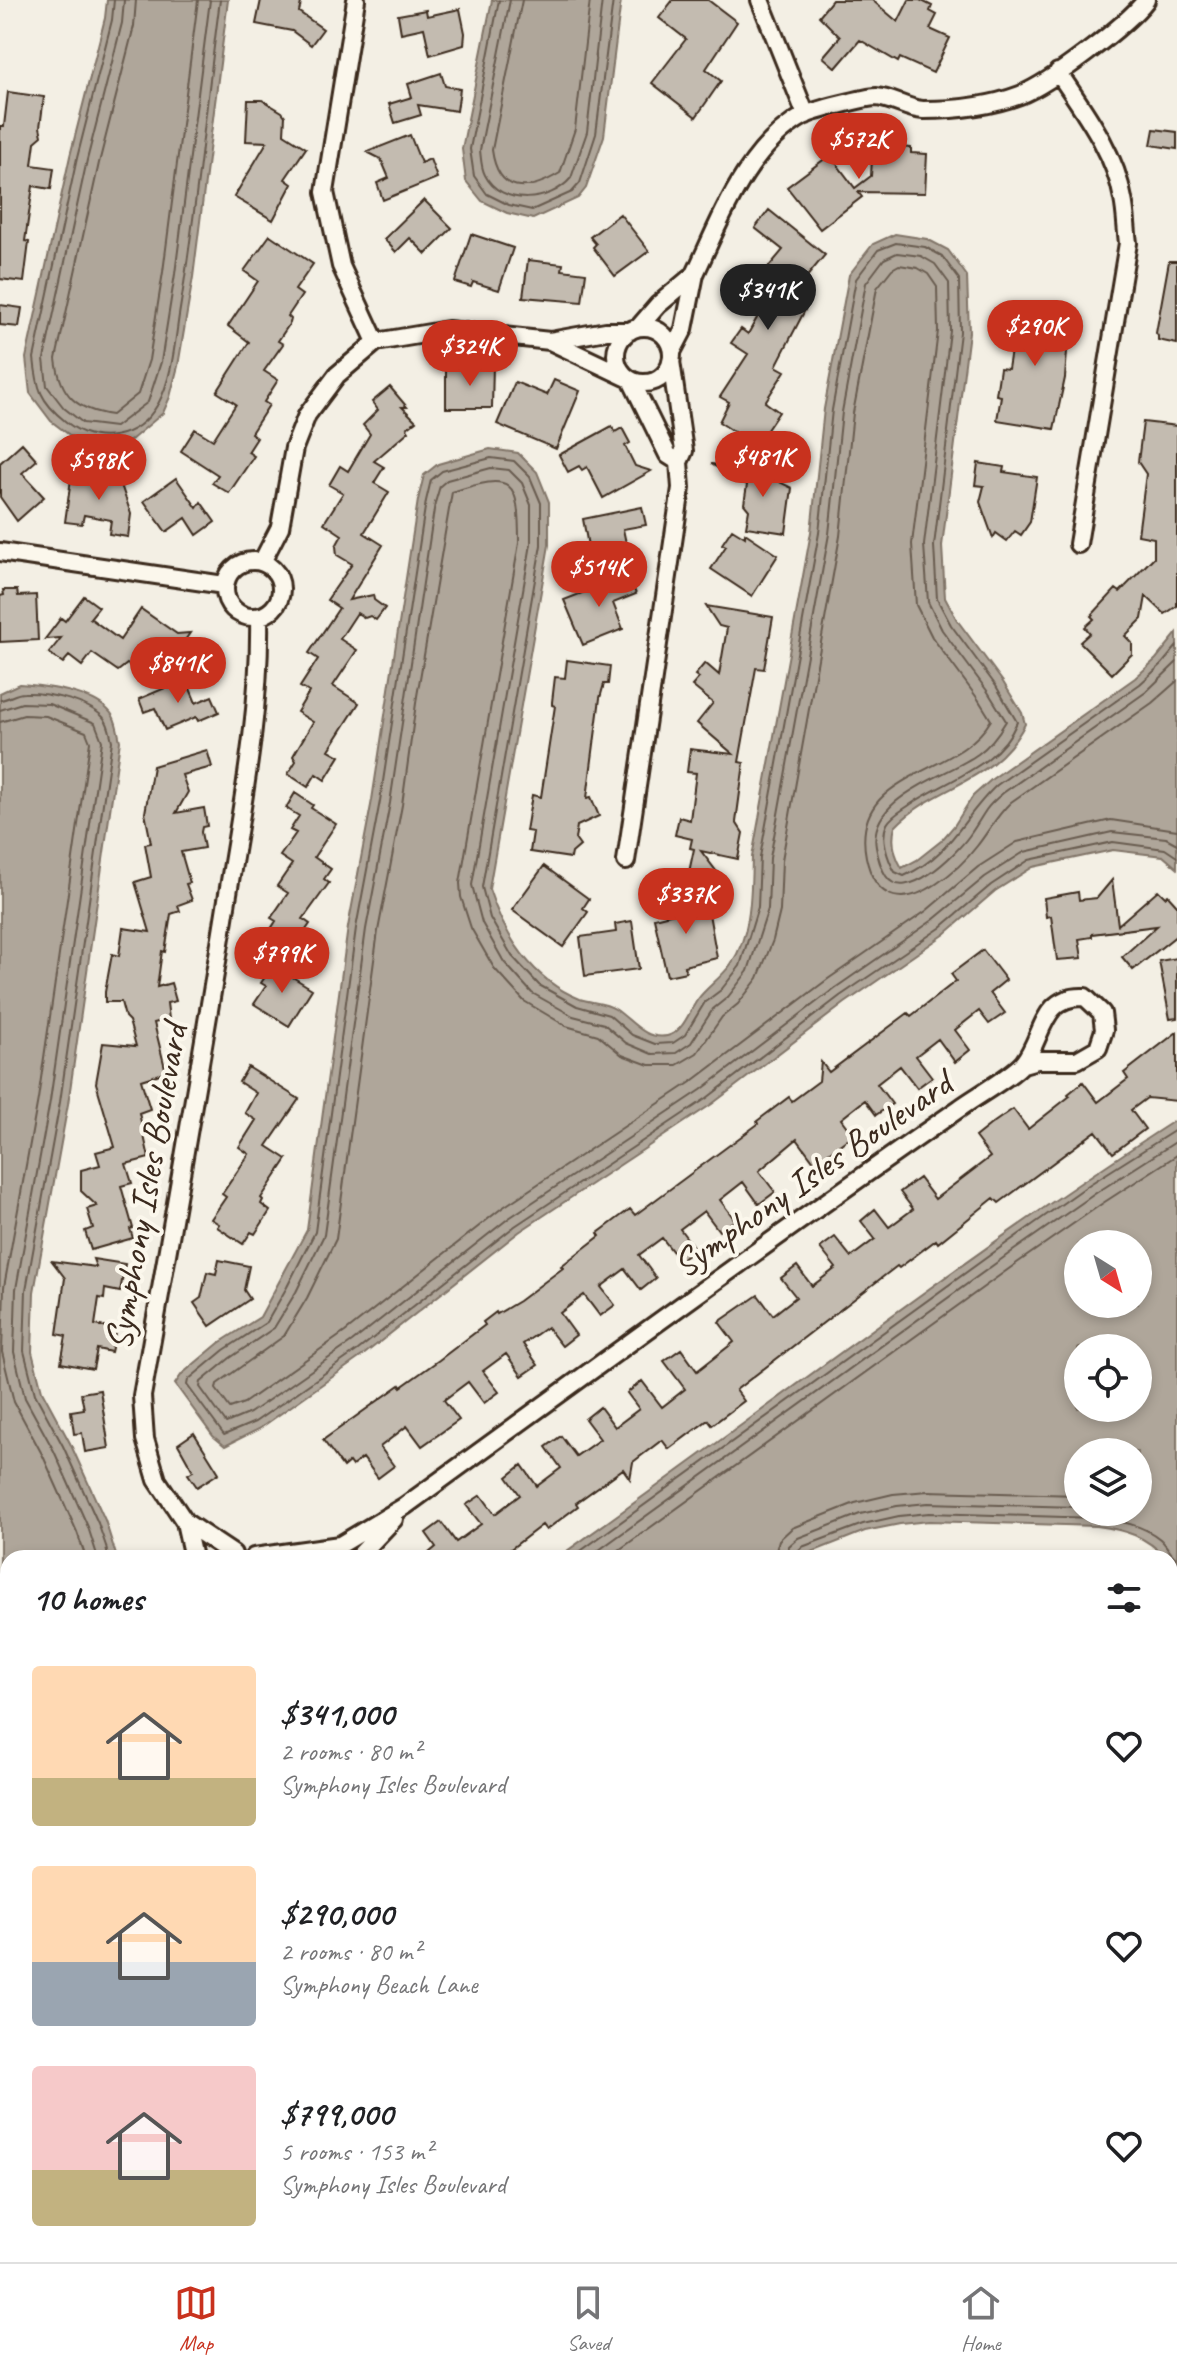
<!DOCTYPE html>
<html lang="en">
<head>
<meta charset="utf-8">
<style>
  body { margin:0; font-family:Caveat,sans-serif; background:#f2f2f2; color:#202124; height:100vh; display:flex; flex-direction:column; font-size:30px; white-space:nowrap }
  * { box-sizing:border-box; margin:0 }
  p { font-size:26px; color:#757577 }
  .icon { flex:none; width:44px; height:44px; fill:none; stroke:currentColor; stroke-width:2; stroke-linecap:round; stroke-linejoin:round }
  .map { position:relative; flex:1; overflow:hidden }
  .side { position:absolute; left:0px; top:1550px; width:1178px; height:712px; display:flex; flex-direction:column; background:#fff; border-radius:24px 24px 0 0; box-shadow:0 4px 12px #0003 }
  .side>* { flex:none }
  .needle { width:52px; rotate:143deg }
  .fabs { position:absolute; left:1064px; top:1230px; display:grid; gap:16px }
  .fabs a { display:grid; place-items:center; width:88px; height:88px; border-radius:50%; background:#fff; box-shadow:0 4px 12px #0003; font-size:40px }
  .price { position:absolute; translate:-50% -68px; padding:0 18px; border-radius:28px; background:#c8321e; color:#fff; font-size:26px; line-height:52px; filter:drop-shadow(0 2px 4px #0008) }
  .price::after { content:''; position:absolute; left:50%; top:48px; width:24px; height:18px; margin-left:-12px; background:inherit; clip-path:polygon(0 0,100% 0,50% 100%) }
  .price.current { background:#222; color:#fff }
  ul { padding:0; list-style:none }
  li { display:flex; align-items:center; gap:24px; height:200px; padding:0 32px }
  li span { display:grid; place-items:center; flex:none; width:224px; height:160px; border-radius:8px; color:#555 }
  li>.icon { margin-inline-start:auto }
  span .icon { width:96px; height:96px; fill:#fffc; stroke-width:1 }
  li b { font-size:34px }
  h2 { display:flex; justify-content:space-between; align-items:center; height:96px; padding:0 32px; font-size:34px }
  .tab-bar { display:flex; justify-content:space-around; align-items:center; height:112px; border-top:2px solid #e0e0e0; background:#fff; font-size:22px; color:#757577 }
  .tab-bar a { display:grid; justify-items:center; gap:4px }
  .tab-bar .current { color:#c8321e }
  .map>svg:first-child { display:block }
</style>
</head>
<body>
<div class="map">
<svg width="1177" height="2262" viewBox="0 0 1177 2262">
  <rect width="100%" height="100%" fill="#f3efe4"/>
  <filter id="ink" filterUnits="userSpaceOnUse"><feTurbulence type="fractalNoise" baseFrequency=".0125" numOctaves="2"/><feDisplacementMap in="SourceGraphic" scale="16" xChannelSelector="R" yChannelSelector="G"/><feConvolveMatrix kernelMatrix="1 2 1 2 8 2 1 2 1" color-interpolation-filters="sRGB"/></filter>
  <g filter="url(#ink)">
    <path fill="#afa69a" stroke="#817468" stroke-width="2" fill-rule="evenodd" d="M107,0H228L193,277L178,366L170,397L163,413L130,441L118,446L76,440L51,421L30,393L26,358L70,156L105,18Z
      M492,0H621L604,136L586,188L578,198L533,219L507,213L482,201L466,181L462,149Z
      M895,234L927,239L948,250L967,276L969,332L942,546L945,598L957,620L1003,682L1022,713L1025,724C993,785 937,783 895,827C891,841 895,856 902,868L917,860L941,841L954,826L973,796L992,779L1135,678L1156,659L1177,633V868L1163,856L1113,850L1033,867L995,891L945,934L845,1003L712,1104L519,1232L362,1356L259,1429L225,1446L213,1436L175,1384L182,1374L219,1343L260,1317L307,1230L348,927L372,800L418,500L424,475L438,464L490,449L518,453L537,472L549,502V545L489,889C504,935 532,980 580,999C591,1003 605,1002 615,1009C632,1020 644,1040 667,1036C683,1033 689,1011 698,999C706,988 721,978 731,964C752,934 751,891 752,857L811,532L824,409L849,275L873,244Z
      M19,684C45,686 98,692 113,716C117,723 118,733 120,741L68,1104L34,1292L32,1352L42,1391L70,1443L105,1520L116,1555L115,1558H8V1651L0,1657V693Z
      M1177,1119V1570L1170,1562V1558H1166C1146,1536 1126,1530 1097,1526L929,1521L900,1524L865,1531L797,1558H557C764,1412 964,1256 1177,1119ZM1078,1244H1138V1304H1078ZM1078,1348H1138V1408H1078ZM1138,1452V1512H1078V1452Z
      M1177,1796V2262H887L883,2254H1170V1812Z
      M8,1946V2157L0,2155V1952Z
      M99,2254H197L203,2262H104Z
      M488,2254H590L594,2262H494Z"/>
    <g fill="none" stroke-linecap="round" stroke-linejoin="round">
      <path stroke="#695c50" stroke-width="2" d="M114,0L112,20L77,158L34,358C37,388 40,401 65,421C96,447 137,440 158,404C173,377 175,339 180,309C197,207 206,103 220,0
        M124,0L122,23L87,160L44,359L47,386L64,408L83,423L115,427L148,402L161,362L175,274L210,0
        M136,0L134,26L99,163L56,359C60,396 77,410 112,415L138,394L149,360L163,272L198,0
        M499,0L470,149L474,176L487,194L509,205L532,210L572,192L580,183L596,134L613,0
        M510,0L480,150C481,158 481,168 485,175C501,207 550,203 571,178L587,132L602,0
        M522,0L492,150C498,194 527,193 560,173L575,129L590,0
        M1177,646L1162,664L1140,684L997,785C962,817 952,855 904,876L895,872C888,860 880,838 887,824C892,815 903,810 911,804C947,780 999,766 1017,722L996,686L951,625L937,599L934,546L960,332L959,279L942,256L925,247L896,243L878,250L856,279L832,410L819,533L760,857L758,907L740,966L721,990L705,1002L685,1035L673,1043L655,1044L632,1035L609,1015L577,1006L539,985L512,956L490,918L482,887L541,545V503L530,477L514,461L491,458L442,471L431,480L426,501L380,801L356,928L315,1232L287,1287L267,1322L224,1350L188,1380L187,1385L224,1435L255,1422L358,1350L515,1226L707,1098L840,996L940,928L991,885L1029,860L1113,842L1165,849L1177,857
        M1177,662L1146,692L1003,793C997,798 990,804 986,810C980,819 975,828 969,836C956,854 905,905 886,876C880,867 878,857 876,847C867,797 946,777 978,754C989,746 999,733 1006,721L988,692L942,630L928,602L924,545L950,331L949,283L935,264L921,256L897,253L884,259L866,283L842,412L829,534L770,858L768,909L748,971L728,997L713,1009L691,1043L676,1053L652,1054L626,1043L604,1024L573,1016L532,993L504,962L482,923L472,885L531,544V505L522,483L509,470L491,468L447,480L440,486L435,503L390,803L366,929L324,1235L296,1292L274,1328L230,1358L201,1382L200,1387L226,1423L250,1413L352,1342L509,1218L701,1090L835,988L933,920L985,877L1024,852L1112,832L1166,838L1177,844
        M1177,681L1152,703L1011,802C996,816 989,831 977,846C961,867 915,910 887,893C874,886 869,871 866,857C849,770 958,778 991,720L978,699L932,637L916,605L912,544L938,331L937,287L928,274L918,268L899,265L892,269L877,288L853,413L840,536L782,860L780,911L773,940L758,978L738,1004L722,1017L697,1053L677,1065H649L622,1055L598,1035L566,1026L524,1001L494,968L471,928L461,897L460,883L519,543C519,479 513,472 452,492L417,696L402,805L378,931L336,1239L307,1298L284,1336L217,1384L216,1389L230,1408L244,1403L345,1332L502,1208L694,1080L828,979L926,911L978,867L1017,842L1111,820L1177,830
        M0,700C9,699 15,693 24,693C46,692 87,701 103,717C109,723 110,733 112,741L60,1102L26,1290L24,1351L35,1394L63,1446L98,1523L106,1546L108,1558
        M0,710L22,703L49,704L95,723L102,741L50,1101L16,1289L14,1352L25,1398L54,1451L88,1527L98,1558
        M0,722L24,715L46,716L86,732L90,742L38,1099L4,1287L2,1352L14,1402L43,1456L77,1532L86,1558
        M571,1558L1004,1245L1090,1184L1177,1129
        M588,1558L1010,1253L1096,1193L1177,1141
        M608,1558L1017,1263L1103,1203L1177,1155
        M774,1558L779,1540L792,1528L855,1503L893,1494L928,1491L1078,1495
        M787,1558L789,1546L798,1538L860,1514L897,1506L928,1503L1078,1507
        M797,1558V1552L802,1547L863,1524L899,1516L929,1513L1097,1518C1119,1521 1142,1524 1160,1539C1167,1545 1170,1554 1177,1559"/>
    </g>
    <path fill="#c3bbb0" stroke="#3b2a1e" stroke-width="2" d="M261,0H298L301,3L299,12L323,29L311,45L292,31L256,24Z
      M673,0H708L737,22L706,69L721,81L696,117L652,83L686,39L659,18Z
      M832,0H872L898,22L909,0H920L932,6L930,11L937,15L930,29L950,38L933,73L900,58L898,62L860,40L836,68L823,57L840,37L819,16Z
      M460,9L465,33L464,45L430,55L424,28L401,33L398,15L426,10L427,16Z
      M441,73L445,86L460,89L457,111L418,105L421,115L395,123L389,104L412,97L408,84Z
      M8,92L44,97L40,127L42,136L35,142L32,165L54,168L51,189L33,186L25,241L29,242L24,282L0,279V126H4Z
      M248,100H262L282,112L285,116L284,134L306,148L285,179L292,184L273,220L234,197L267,142L246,141Z
      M1154,129L1177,132V149L1151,145Z
      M410,135L421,163L430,159L437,178L383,200L377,183L389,178L381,159L367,152Z
      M899,140V147L911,148V153L927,154L925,193L858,192L862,197L820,229L787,187L830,155L855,188L871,176L873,141Z
      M424,200L452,228L426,254L410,238L396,252L384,239Z
      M769,210L825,255L790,297L805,310L776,366L785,371L765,402L779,412L756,446L719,422L729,402L720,397L748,354L731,343L741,329L748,334L767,300L750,290L760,274L762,275L783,250L755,228Z
      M620,214L649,251L615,276L593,247L596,244L590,237Z
      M471,234L513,248L499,290L473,282L471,287L455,282Z
      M270,235L313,264L295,290L302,295L288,316L291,319L290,323L278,341L283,344L264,371L278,380L264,402L269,405L251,433L257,438L248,452L254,456L229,493L212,483L218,475L181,451L195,429L213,440L236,404L217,392L249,342L228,326L258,281L244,271Z
      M528,260L563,264L562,270L586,273L582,302L523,297Z
      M1169,261H1177V344L1158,340V336L1156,333Z
      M0,305L22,308L19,327L0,325Z
      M1018,306L1070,312L1065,378L1054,429L997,420L1001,396L996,395L1000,368L1008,369Z
      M477,364H493L492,408H446V369H477Z
      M554,380L580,391L556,449L497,424L515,382L547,395Z
      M390,387L407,407H402L416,421L407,428L409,431L374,461L384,467L374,483L389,492L364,533L383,545L349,600L373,595L374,600L385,608L376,620L370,616L365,618L357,613L340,639L357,650L333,686L359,703L329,750L340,756L325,780L316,774L308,787L288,774L296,761L293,756L313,722L297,712L309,692L300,687L318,659L309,653L339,608L327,600L352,564L337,555L336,546L342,535L324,523L343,493L329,485L340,466L348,471L370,434L363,425L378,410L372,402Z
      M1143,422L1177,426V606L1165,614L1146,596L1142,619L1125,636L1132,643V654L1112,674L1080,642L1090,633L1085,627L1094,619L1091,616L1116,589L1120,592L1154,557V538L1138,535L1146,474L1138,462Z
      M612,426L615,432L622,428L630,443L625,446L635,466L651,471L603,498L587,467L582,470L579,466L568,472L559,455Z
      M22,443L37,460L22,473L44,497L17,521L0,497V463Z
      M978,463L1004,467L1003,472L1037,477L1030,522L1021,535L1015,531L1007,541L996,533L993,538L980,502L984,486L975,485Z
      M711,464L751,468L792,488L786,533L746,527L749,510L744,504L747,485Z
      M72,472L119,479L131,514L128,537L109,534L111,520L84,515L82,524L65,522Z
      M176,478L197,508L201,502L215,522L197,535L186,518L166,532L144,501Z
      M642,507L646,525L623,529L627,548L623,549L624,555L591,562L583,519Z
      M732,529L745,537V533L778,555L752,596L711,569L726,546L722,544Z
      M628,575L636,594L613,603L623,629L583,645L564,600Z
      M3,590H17L18,596L36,595L38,640L0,642V596L4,595Z
      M84,596L99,607L90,618L120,640L141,609L177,634L190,633L163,671L139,654L130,666L127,664L118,671L92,653L82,666L69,656L63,663L49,653L61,638L45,639L61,618L65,621Z
      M706,606L773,617L764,669L756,668L739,762L744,763L736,822L743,833L738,859L701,851L723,880L689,872L694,849L690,848L692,839L675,835L679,817L690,820L696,773L687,772L690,749L733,754L697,723L713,703L692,686L699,678L695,675L705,663L719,675L727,628L719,626Z
      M567,660L610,666L608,684H604L600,698L587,798L591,797L599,816L577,826L575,839L580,846L572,853L571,858L530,852L533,832L526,831L532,795L541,797L555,706L552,705V702L555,677L565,678Z
      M186,679L196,703L212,696L219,712L198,721L196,717L165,730L155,708L144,712L139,699Z
      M207,750L212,767L182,775L188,792L176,813L204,808L207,826L202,827L201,832L204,848L181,852L190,883L186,884L192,900L178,905L180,911L171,914L165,952L162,951L157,987L171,983L176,1001L167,1003L169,1019L154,1023L166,1072L141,1080L150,1109L139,1113L149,1158L126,1164L132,1183L121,1186L133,1228L130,1229L133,1238L91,1250L85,1231L93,1228L87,1209L97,1206L81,1191V1170L100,1165L96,1152L115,1147L96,1083L103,1043L136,1046L129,1021L125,1017L121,1002H105V992L112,954L119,956L123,928L150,932L135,882L151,877L145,844L151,843L145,813L153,766Z
      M295,793L313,805L311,808L336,824L314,857L331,869L324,879L329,883L303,919L310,924L297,943H314L313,964L274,962L281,952L266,942H272L276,937L269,932L276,921L271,918L288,893L277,886L292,864L280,856L296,833L290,830L299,816L286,808Z
      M544,866L589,899L583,908L588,912L563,947L512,910Z
      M1112,880L1118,925L1158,890L1165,897L1168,895L1177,905V935L1133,970L1122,957L1157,926L1092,934V937L1079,939L1082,958L1057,960L1051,916L1046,917L1044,898L1078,892L1079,900L1097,898Z
      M706,897L717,958L684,966L686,972L667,976L654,918L674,913L672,905Z
      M632,921L639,969L585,976L580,937L616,932L615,924Z
      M983,950L1006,980L990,993L1005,1013L989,1024L979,1011L955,1030L970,1050L955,1062L938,1039L916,1056L932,1077L917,1088L900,1066L877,1084L892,1104L876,1115L865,1100L841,1119L853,1135L815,1163L797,1139L759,1171L775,1192L759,1204L743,1182L720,1200L735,1220L719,1231L704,1211L680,1229L695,1249L680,1261L662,1238L639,1255L656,1278L641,1290L625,1269L601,1287L615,1305L600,1316L584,1295L560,1313L576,1335L562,1346L547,1327L523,1344L538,1365L522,1376L506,1354L483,1371L499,1392L484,1403L468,1382L444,1400L459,1420L422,1446L407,1426L380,1447L394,1466L378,1478L363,1458L352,1466L349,1462L343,1467L323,1440L400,1385L401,1387L439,1360L485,1325L483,1322L496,1312L497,1314L519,1301L563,1268L561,1266L600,1236L598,1233L630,1209L635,1215L758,1124L757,1121L789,1097L792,1101L819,1081L821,1062L829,1072L908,1013L911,1016L956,981L951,974Z
      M1177,958V1018L1170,1019L1159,961Z
      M273,965L312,989L289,1026L254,1004L266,986L261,983Z
      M1177,1032V1101L1147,1098L1131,1110L1145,1129L1113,1153L1096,1131L999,1203L994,1198L938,1243L936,1240L899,1268L897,1266L736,1390L744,1401L712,1425L708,1420L669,1449L662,1440L633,1462L630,1479L623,1469L576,1503L578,1506L546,1530L542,1525L499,1558H423L436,1547L426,1533L441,1522L456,1542L481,1524L466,1505L481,1495L495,1514L520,1495L507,1477L522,1465L537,1486L561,1468L546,1447L561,1436L576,1456L600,1439L585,1419L600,1407L615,1427L639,1409L627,1393L642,1381L662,1407L685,1389L664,1361L681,1349L697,1371L734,1342L719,1322L758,1295L773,1315L796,1297L781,1278L797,1266L812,1286L836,1268L820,1248L835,1237L851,1257L875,1239L861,1221L875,1209L889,1227L913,1209L900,1192L919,1178L935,1199L990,1157L975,1137L990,1125L1013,1109L1028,1129L1070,1096L1068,1094L1083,1082L1098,1102L1128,1079L1124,1073Z
      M248,1067L299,1099L267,1146L287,1159L261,1198L263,1200L261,1204L270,1211L255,1234L251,1232L243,1244L217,1227L219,1224L211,1219L226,1197L222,1194L249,1154L239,1147L256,1120L245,1113L256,1093L239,1082Z
      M93,1259L125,1264L120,1292L105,1289L104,1299L99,1298L95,1325L116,1329L111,1352L97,1349L93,1369L61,1363L66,1336L57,1334L65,1278L52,1261L96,1267Z
      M219,1260L249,1266L244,1290L250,1299L210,1326L194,1303L201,1298L207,1272L216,1274Z
      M100,1390L109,1448L85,1452L82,1433L74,1434L71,1411L84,1409L81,1393Z
      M194,1433L219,1473L197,1487L188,1474L193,1471L178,1444Z"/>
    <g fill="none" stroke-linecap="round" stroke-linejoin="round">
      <g stroke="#3b2a1e" stroke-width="22">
        <path id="minor" d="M356,0L325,192L341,266L376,342
          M760,0L806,115
          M1058,72C1084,111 1115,152 1123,199C1126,213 1126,228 1128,243L1078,544
          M695,274C722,217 746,148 805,115C813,111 867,97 876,97C892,98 907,109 923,110C954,110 991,106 1020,95C1049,84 1127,25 1146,0
          M639,327L658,305L695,274L684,329L672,352
          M616 355a28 28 0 1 1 56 0a28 28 0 1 1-56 0Z
          M626,377L550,341L606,331H630
          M631,380L668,455L679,462L684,451L671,361
          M0,552L224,585
          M225 589a28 28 0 1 1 56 0a28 28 0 1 1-56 0Z
          M262,562L280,527L294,448L307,415L337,375L376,342L448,330L550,341
          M626,861L681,488L679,462
          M185,1522L233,1554
          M254,1557L340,1545L405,1506C589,1372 773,1238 960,1108C975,1097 1014,1075 1024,1062C1044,1036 1041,995 1085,997L1102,1013L1104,1030L1098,1048L1077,1060H1037L1023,1064
          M193,1558L185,1522L157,1480L145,1439L142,1396C171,1233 200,1069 226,906C241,811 261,712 259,617
          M357,1558L394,1519
          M0,1782L8,1776
          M0,1817L8,1812
          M351,2254L356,2262
          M732,2254L736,2262"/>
      </g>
      <use href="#minor" stroke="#fbf7ec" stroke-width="16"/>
    </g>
  </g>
  <g text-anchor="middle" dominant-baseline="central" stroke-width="8" stroke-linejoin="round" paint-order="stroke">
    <g font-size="38" fill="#3b2a1e" stroke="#fbf7ec">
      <text transform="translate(812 1174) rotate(-35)">Symphony Isles Boulevard</text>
      <text transform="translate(146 1187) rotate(-80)">Symphony Isles Boulevard</text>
    </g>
  </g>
</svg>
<div class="fabs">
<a><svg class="needle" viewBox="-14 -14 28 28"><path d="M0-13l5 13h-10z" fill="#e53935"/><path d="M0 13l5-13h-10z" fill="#757577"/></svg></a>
<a><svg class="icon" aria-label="locate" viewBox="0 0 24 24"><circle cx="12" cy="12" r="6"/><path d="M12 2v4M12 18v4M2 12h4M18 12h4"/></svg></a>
<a><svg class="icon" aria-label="layers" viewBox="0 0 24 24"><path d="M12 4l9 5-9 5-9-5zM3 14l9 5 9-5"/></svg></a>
</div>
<b class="price" style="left:859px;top:181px">$572K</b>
<b class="price current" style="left:768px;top:332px">$341K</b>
<b class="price" style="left:1035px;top:368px">$290K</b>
<b class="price" style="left:470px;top:388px">$324K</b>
<b class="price" style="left:763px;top:499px">$481K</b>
<b class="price" style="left:99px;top:502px">$598K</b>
<b class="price" style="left:599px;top:609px">$514K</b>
<b class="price" style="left:178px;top:705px">$841K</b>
<b class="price" style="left:686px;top:936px">$337K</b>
<b class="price" style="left:282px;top:995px">$799K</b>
<section class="side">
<h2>10 homes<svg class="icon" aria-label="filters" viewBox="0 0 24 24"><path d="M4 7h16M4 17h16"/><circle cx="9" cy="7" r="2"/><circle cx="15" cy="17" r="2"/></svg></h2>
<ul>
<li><span style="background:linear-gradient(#ffd9b3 70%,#c2b280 0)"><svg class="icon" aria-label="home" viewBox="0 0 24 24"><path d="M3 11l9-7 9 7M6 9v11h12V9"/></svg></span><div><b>$341,000</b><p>2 rooms · 80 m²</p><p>Symphony Isles Boulevard</p></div><svg class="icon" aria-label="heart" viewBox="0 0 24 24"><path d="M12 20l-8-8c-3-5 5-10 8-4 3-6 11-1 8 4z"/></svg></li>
<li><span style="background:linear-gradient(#ffd9b3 60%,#9aa5b1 0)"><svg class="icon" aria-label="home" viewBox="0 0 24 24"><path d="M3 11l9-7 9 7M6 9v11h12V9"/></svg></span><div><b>$290,000</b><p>2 rooms · 80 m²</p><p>Symphony Beach Lane</p></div><svg class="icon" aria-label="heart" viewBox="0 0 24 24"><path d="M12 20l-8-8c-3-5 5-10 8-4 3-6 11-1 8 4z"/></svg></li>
<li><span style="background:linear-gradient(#f6c9c9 65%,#c2b280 0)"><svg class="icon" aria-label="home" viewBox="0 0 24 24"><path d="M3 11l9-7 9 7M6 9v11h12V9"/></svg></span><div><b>$799,000</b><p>5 rooms · 153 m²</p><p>Symphony Isles Boulevard</p></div><svg class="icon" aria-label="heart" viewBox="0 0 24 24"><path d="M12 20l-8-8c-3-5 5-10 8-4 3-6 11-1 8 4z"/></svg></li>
</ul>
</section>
</div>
<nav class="tab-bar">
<a class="current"><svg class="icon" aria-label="map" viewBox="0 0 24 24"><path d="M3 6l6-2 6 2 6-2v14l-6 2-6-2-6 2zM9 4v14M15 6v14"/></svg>Map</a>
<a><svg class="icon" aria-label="saved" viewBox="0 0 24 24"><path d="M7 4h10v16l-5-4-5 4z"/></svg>Saved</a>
<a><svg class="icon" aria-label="home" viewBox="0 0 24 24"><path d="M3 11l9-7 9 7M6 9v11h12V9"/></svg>Home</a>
</nav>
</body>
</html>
